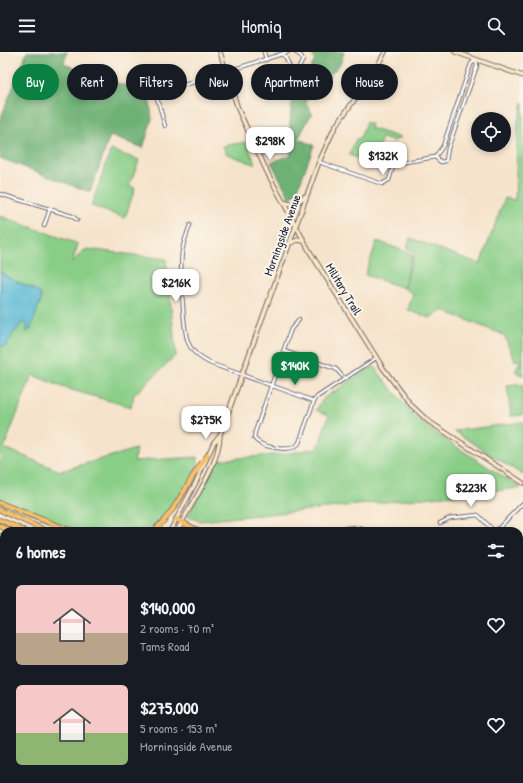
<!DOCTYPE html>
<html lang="en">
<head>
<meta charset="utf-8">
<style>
  body { margin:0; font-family:"Patrick Hand",sans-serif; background:#242831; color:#f1f3f6; height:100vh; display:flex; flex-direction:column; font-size:15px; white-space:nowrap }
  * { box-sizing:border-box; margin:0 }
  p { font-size:13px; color:#9ea1a6 }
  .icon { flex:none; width:22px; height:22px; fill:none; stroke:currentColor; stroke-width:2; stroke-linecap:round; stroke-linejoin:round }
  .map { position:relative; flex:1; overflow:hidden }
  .side { position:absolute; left:0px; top:475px; width:523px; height:256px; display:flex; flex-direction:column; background:#171b24; border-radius:12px 12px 0 0; box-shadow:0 2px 6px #0003 }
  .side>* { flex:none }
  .top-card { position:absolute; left:12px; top:12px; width:499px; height:36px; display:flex; gap:8px }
  .fabs { position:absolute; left:471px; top:60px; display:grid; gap:8px }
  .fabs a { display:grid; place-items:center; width:40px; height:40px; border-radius:50%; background:#171b24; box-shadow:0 2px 6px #0003; font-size:20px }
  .price { position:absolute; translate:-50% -34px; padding:0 9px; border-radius:8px; background:#fff; color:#222; font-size:13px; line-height:26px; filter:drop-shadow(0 1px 2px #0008) }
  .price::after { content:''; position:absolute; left:50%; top:24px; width:12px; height:9px; margin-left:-6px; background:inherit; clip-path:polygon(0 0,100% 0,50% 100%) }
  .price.active { background:#0b8043; color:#fff }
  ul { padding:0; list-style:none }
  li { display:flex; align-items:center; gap:12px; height:100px; padding:0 16px }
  li span { display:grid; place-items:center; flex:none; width:112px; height:80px; border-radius:6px; color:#555 }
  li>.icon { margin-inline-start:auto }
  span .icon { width:48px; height:48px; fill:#fffc; stroke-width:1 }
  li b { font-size:17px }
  h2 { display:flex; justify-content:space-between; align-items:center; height:48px; padding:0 16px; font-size:17px }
  .chip { padding:0 14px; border-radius:18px; background:#171b24; box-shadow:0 2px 6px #0003; font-size:14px; line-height:36px }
  .chip.active { background:#0b8043; color:#fff }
  header { display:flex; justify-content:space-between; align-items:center; height:52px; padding:0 16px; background:#171b24; font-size:18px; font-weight:600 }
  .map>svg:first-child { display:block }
</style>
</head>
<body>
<header><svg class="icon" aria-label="menu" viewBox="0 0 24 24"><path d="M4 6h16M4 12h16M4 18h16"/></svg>Homiq<svg class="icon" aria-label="search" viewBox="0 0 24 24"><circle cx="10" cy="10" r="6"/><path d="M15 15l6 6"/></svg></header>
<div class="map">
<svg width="523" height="731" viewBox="0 0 523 731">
  <rect width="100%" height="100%" fill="#fbf7ec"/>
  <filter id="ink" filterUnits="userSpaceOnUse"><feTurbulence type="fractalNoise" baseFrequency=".025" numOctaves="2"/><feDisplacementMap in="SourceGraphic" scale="8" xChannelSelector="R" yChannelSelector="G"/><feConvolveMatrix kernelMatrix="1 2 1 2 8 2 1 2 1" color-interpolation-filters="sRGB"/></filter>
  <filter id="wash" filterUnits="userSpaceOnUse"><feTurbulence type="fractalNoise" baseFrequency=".012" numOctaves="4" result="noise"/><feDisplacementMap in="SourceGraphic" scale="16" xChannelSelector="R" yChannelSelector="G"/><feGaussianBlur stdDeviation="0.9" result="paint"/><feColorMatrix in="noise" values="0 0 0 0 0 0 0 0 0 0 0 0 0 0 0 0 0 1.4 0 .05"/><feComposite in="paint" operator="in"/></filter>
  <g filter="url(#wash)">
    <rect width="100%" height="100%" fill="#f6e3cb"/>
    <path fill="#89ce87" stroke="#567861" d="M523,50V323H522L515,320L520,310L519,308L515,309L504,283L444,259H440L430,266L408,258L413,241L405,237L414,200L407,197L410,186L480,212L505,146L515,148L518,68Z
      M366,70L371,72L370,76L401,86L393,89L382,86L373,112L349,103L356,87H360Z
      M246,90L256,113L227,102L223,94Z
      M111,98L139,108L129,134L135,136L125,166L91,154Z
      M0,164L78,192L72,211L83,199L88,197L166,207L176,303L134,343L131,355L65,336L32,323L4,396L60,419L136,397L134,409L198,405C198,408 198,412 197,415C192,429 160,472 147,479H79L0,449V295L6,290L23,270L27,272L41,248V242C28,232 11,230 0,219Z
      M377,189L412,202L404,236L365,223Z
      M373,314L414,364L435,381L521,436L201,469L187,465L217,408L284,402L318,396L329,363L316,358L324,346Z
      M523,332V363L511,364L507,334Z
      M523,370V423L454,379Z"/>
    <path fill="#6eb174" stroke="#486a58" d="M27,0H67L64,12L140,39L150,51L152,67L143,96L110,84L90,140L0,106V68Z
      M311,0H344L341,11L306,50L312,61L298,87L314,93L296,142L290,146L271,110L291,103L288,92L292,50L315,8Z"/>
    <path fill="#58b8d6" stroke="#3d6d88" d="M0,219C11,230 28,232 41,242V248L30,278L27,280V272L23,270L11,284L12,288L8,289L7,293L0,295Z"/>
  </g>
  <g filter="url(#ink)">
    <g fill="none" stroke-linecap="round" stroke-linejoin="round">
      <g stroke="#6c666d" stroke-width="4.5">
        <path id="street" d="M264,0L266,8
          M283,3L286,6L290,16L297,19L303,8L301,4L295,0
          M476,8L477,14L448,96L446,109L441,110L435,105L443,94L471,12Z
          M165,74L156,42L288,0
          M319,110L382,132L389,128L394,112L435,105
          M0,142L72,164L77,168
          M190,173C187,182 183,191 182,200C180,215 183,277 188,290C192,301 201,307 212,312L314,349
          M44,174L50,157
          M299,268L291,277L255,380L254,386C260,395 284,399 295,395L299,391L314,349L317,345L376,306
          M284,299L336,317L344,326
          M440,471L450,466L478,463L494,479
          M321,479L355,475L369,479
          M496,479L523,451
          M519,501L523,503
          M519,547L523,549
          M519,605L523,607
          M519,657L523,659
          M0,691H4
          M357,727L358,731"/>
      </g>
      <g stroke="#6c666d" stroke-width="5.5">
        <path id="secondary" d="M220,0L238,57L268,122L310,200L383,316L411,353L428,369L523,431
          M455,0L523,24
          M283,150L294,153L305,144
          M290,191L298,188L303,189
          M170,479L196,430L214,390L220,383
          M177,479C191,451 219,415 220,383L319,110L335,75L373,22L385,0
          M0,612L4,615
          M26,727L27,731
          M30,727L31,731
          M90,731L92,727"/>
      </g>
      <g stroke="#6c666d" stroke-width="6">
        <path id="highway" d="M0,451L71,479
          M0,458L47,479
          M176,467L199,479
          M0,468L25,479
          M0,474L10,479
          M153,479C178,459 188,426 208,403
          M0,484L4,486
          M0,494L4,496
          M0,505L4,507
          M0,515L4,517
          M519,713L523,715
          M519,725L523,727
          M477,727L486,731
          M502,727L510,731
          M101,731L103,727"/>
      </g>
      <use href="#street" stroke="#fff" stroke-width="2.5"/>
      <use href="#secondary" stroke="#fbe6c4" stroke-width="3.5"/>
      <use href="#highway" stroke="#f6c06b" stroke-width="4.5"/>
    </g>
  </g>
  <g text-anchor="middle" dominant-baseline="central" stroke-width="4" stroke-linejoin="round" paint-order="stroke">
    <g font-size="12" fill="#22223b" stroke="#fbf7ec">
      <text transform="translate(282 183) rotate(-70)">Morningside Avenue</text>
      <text transform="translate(344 237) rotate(59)">Military Trail</text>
    </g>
  </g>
</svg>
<div class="fabs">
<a><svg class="icon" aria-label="locate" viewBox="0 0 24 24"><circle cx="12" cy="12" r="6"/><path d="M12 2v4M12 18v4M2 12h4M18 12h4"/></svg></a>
</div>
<b class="price" style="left:270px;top:109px">$298K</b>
<b class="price" style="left:383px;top:124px">$132K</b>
<b class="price" style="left:176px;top:251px">$216K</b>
<b class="price active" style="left:295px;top:334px">$140K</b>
<b class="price" style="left:206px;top:388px">$275K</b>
<b class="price" style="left:471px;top:456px">$223K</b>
<div class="top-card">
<a class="chip active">Buy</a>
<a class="chip">Rent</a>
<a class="chip">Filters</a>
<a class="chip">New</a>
<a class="chip">Apartment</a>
<a class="chip">House</a>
</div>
<section class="side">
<h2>6 homes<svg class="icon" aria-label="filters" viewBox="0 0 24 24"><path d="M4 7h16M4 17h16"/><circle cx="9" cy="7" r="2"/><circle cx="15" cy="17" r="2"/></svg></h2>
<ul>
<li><span style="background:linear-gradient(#f6c9c9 60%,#b9a48a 0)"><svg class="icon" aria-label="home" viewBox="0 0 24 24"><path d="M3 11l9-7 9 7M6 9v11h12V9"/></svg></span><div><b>$140,000</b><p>2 rooms · 70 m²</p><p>Tams Road</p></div><svg class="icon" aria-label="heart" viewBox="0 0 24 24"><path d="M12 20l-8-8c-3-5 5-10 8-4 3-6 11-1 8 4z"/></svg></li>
<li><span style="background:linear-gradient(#f6c9c9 60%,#8fb573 0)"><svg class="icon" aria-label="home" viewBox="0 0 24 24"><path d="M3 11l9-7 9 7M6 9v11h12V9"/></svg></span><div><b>$275,000</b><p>5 rooms · 153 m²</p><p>Morningside Avenue</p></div><svg class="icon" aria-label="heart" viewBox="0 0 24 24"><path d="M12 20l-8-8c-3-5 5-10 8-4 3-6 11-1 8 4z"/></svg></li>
</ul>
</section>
</div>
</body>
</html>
